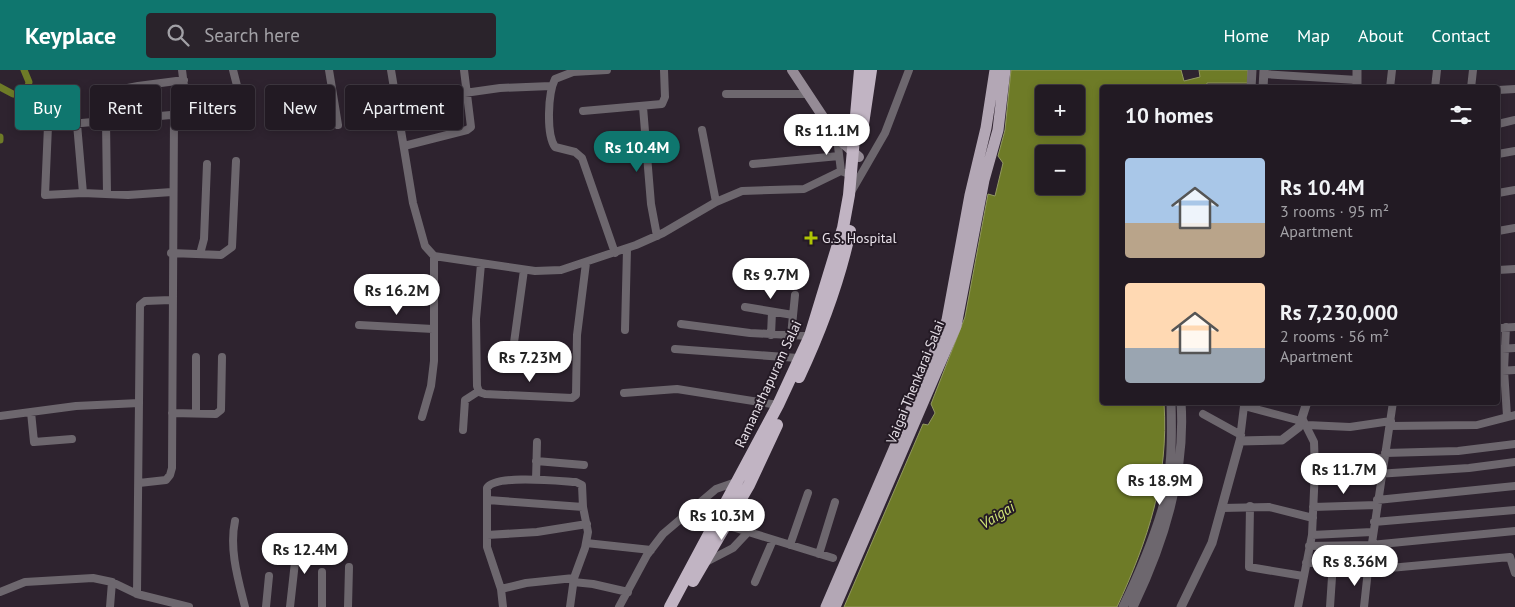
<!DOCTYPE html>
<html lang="en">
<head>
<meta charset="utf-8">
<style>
  body { margin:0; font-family:"PT Sans",sans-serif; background:#2a232b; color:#f1f3f6; height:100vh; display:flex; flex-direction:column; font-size:19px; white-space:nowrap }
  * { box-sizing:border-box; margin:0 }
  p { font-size:16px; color:#a2a1a6 }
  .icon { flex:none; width:28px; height:28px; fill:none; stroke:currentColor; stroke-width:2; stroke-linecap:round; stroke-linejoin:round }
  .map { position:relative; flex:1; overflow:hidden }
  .side { position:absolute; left:1100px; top:15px; width:400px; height:320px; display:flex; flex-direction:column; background:#221a23; border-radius:5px; box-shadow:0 2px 8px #0003,0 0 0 1px #3f3841 }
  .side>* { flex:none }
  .banner { position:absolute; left:15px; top:15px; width:475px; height:45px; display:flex; gap:10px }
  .controls { position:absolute; left:1035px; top:15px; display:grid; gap:10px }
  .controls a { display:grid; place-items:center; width:50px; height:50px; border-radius:5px; background:#221a23; box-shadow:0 2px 8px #0003,0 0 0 1px #3f3841; font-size:25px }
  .price { position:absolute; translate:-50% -42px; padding:0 11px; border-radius:18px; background:#fff; color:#222; font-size:16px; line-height:32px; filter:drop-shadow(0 1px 2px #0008) }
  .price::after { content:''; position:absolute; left:50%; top:30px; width:15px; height:11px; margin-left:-8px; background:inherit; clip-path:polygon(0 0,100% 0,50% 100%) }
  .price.selected { background:#0f766e; color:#fff }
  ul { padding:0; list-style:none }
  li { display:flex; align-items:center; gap:15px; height:125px; padding:0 25px }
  li span { display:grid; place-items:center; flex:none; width:140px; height:100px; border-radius:5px; color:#555 }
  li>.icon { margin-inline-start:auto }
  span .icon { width:60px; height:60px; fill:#fffc; stroke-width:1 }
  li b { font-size:21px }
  h2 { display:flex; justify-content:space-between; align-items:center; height:60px; padding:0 25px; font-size:21px }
  .chip { padding:0 18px; border-radius:5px; background:#221a23; box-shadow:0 2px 8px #0003,0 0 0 1px #3f3841; font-size:18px; line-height:45px }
  .chip.selected { background:#0f766e; color:#fff }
  header { display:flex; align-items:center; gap:30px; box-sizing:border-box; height:70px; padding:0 25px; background:#0f766e; color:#fff }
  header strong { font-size:24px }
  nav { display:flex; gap:28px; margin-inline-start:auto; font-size:18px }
  .search { width:350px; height:45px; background:#2a232b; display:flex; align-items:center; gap:12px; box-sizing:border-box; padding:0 18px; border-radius:5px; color:#a2a1a6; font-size:19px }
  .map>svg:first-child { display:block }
</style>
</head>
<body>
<header>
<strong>Keyplace</strong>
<div class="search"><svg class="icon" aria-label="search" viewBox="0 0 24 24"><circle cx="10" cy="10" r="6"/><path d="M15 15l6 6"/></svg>Search here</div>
<nav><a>Home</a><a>Map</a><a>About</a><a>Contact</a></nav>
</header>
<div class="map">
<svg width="1515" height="537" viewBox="0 0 1515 537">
  <rect width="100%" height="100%" fill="#2e232f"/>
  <path fill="#6e7b27" stroke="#929961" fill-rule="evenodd" d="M1011,0H1181L1184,11L1200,7L1199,0H1248V13H1207L1206,18H1102V332L1164,333C1169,408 1148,470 1117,537H844L923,354L928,355L935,343L931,334L965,247L988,124L995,126L1003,93L998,86L1005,60ZM1044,24H1076V56H1044ZM1044,84H1076V116H1044Z"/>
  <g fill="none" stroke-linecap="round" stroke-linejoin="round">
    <path stroke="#6e7b27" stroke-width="7" d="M0,17L13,24L26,25L29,12L24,0
      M0,67V70"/>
    <path stroke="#6d676e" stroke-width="8" d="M233,0L242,35
      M329,0L338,55
      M391,0L413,133L425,176L434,186L535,201L561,200L636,175L663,163L716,132L742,121L804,119L841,101L849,104
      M607,0L573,2L555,9C548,23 546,64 555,77L575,82L582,88L615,183
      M1264,4L1357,10
      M1390,18L1392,0
      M1435,18L1437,0
      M1471,18L1473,0
      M1498,20L1515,19
      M107,22L138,16L184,10
      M726,24H807
      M408,31L500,18L551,16
      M643,37L651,134L657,166
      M583,41L662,34L665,27L664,0
      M106,51L107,124
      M77,54L83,123L128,125L172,122
      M1498,54L1515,50
      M702,60L716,132
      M837,68L841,101
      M404,76L467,60L471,57L464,0
      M603,82L646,80
      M1498,84L1515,81
      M753,94L839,86
      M851,122L885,63L909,0
      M83,123L45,125L48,56L182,44L187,40L182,0
      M1498,123L1515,120
      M1498,161L1515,158
      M171,183L221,185L232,177L236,91
      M200,184L204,169L207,94
      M481,194L476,249L477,316L479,322L485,324L572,328L576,325L577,265L586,193
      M1498,200L1515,199
      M745,237L793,245
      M681,254L750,263L810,266
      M359,255L433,259
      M1506,257L1504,300L1507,346
      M1498,258L1515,257
      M625,260L627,179
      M771,265L772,242
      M791,266L795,225
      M675,279L798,288
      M1498,279L1515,278
      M196,287V343
      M512,287L524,200
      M1498,301L1515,300
      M624,323L677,319L778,335
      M1245,332L1244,336L1301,351
      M1393,332L1368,500L1510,487L1515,503
      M31,342L34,372L72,369
      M172,343L216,344L221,340L222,287
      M1203,344L1241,365
      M0,346L76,336L139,333
      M422,347L431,316L434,291V186
      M1307,355L1350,357L1391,351
      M1390,356L1477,355L1515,345
      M463,360L465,330L479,321
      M1240,369L1244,336
      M1385,383L1458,381L1515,374
      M536,391L584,395
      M1315,392L1384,388
      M1315,408L1469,398L1515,392
      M536,410L537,372
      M139,413L166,410L170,405L172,398L174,46
      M488,430L583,437
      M1377,430L1515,416
      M1250,436L1249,497L1303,506
      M1313,437L1377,435
      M1222,438L1269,437L1313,448
      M235,451C229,479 238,509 245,537
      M1374,452L1515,440
      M726,455L833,488
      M487,465L537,462L587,454
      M1312,465L1372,462
      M586,473L651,480
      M790,475L808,423
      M1309,476L1371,475L1515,461
      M819,484L835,432
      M706,492L733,478L748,462
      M1306,493L1369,492
      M322,502V537
      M573,512L593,514L628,522
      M755,512L773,470
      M501,519L526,513L574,508
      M0,522L25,512L93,508L112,512L137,524L189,537
      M137,524L140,235L145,231L171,230
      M110,537L112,512
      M266,537L269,506
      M290,537L297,474L301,472L318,473
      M348,537L349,497
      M503,537L501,519L487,477V418C495,404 559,411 576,412L582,415L583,437L588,462L585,478L574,508L570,537
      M619,537L647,485L663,464L716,419L736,412
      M1298,537L1312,465L1315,399L1314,372L1302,348
      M1330,537L1333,492
      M1364,537L1368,500"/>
    <path stroke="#6d676e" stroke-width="9" d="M1251,18L1252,0
      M1263,18L1264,0
      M1357,18V0
      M1123,537C1138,506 1152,473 1162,440C1172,406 1172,368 1171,332
      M1133,537C1164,473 1186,404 1181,332
      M1181,537L1212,473L1240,371L1282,370L1299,357L1307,332"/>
    <path stroke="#958b96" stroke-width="10" d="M792,0L837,68L859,87"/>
    <path stroke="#b3a7b5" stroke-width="11" d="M826,537L919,321L947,250L970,125L986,58L995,0
      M835,537L956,256L984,110L998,60L1005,0"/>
    <path stroke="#c1b4c3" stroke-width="12" d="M863,54L871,0
      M799,307C821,260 839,212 850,161
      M693,511L749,415L777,355
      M670,537L778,335L810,266L843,158L849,125L860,0"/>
  </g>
  <path fill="#afc504" stroke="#241a25" stroke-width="2" d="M808.5 160.5h5v5h5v5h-5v5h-5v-5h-5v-5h5z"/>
  <g text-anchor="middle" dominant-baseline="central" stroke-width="4" stroke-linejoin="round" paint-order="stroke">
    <g font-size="14" fill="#e7e0e8" stroke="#241a25" text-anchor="start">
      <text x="822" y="168">G.S. Hospital</text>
    </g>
    <g font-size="14" fill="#e7e0e8" stroke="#241a25">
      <text transform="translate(915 312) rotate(-68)">Vaigai Thenkarai Salai</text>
      <text transform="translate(768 314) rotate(-65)">Ramanathapuram Salai</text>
    </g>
    <g font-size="15" font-style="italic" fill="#d0e475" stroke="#241a25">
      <text transform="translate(997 445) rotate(-31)">Vaigai</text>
    </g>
  </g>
</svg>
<div class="controls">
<a>+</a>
<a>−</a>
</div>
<b class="price" style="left:827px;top:86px">Rs 11.1M</b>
<b class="price selected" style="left:637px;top:103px">Rs 10.4M</b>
<b class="price" style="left:771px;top:230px">Rs 9.7M</b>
<b class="price" style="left:397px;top:246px">Rs 16.2M</b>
<b class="price" style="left:530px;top:313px">Rs 7.23M</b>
<b class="price" style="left:1344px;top:425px">Rs 11.7M</b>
<b class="price" style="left:1160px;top:436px">Rs 18.9M</b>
<b class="price" style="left:722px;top:471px">Rs 10.3M</b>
<b class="price" style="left:305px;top:505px">Rs 12.4M</b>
<b class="price" style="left:1355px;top:517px">Rs 8.36M</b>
<div class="banner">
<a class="chip selected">Buy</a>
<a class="chip">Rent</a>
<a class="chip">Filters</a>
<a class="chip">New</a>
<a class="chip">Apartment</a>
</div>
<section class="side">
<h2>10 homes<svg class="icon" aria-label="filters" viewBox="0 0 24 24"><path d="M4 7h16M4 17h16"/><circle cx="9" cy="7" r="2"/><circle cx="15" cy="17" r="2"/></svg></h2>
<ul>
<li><span style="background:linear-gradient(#a9c7e8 65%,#b9a48a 0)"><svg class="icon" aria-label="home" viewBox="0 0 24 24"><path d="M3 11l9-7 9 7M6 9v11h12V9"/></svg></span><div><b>Rs 10.4M</b><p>3 rooms · 95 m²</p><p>Apartment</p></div></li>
<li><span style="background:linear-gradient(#ffd9b3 65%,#9aa5b1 0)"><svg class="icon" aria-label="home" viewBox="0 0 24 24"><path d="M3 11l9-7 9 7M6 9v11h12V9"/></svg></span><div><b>Rs 7,230,000</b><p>2 rooms · 56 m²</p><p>Apartment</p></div></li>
</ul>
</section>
</div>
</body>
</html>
